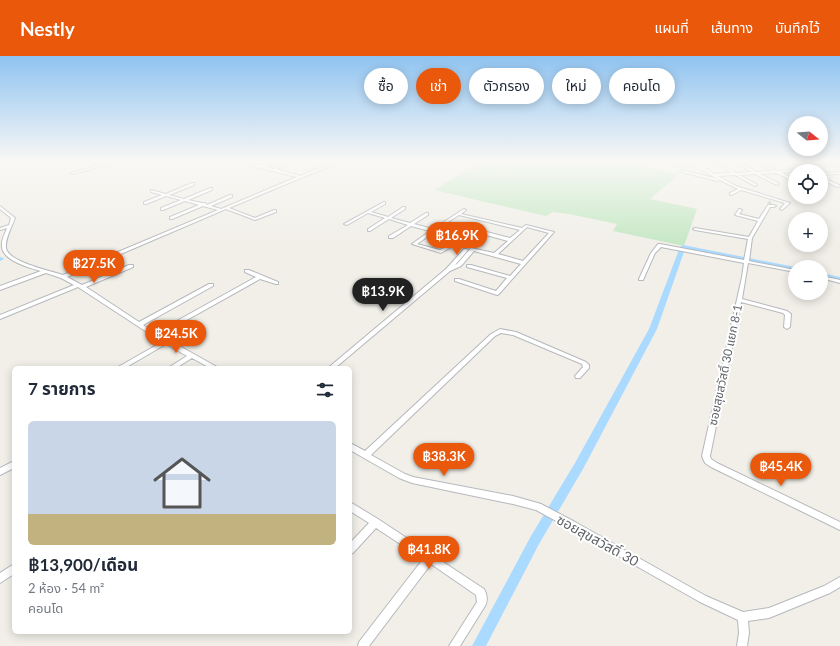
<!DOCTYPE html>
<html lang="th">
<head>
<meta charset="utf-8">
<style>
  body { margin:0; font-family:Lato,"Noto Sans Thai",sans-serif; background:#f6f6f7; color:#1f2937; height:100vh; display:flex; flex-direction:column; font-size:15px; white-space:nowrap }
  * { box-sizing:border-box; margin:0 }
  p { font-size:13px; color:#747a83 }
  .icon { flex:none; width:22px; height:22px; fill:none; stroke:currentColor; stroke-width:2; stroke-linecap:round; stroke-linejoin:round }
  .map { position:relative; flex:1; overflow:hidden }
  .drawer { position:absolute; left:12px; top:310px; width:340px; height:268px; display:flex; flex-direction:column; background:#fff; border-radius:6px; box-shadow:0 2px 10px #0003 }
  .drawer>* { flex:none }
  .hud { position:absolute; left:364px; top:12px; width:380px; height:36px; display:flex; gap:8px }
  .needle { width:26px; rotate:107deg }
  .tools { position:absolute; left:788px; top:60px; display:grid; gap:8px }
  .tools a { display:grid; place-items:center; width:40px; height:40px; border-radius:50%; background:#fff; box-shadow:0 2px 10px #0003; font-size:20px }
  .price { position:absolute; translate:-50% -34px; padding:0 9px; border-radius:14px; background:#ea580c; color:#fff; font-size:13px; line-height:26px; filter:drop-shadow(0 1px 2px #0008) }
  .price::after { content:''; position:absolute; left:50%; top:24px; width:12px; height:9px; margin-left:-6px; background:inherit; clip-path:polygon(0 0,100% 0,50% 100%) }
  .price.selected { background:#222; color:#fff }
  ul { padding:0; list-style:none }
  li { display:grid; align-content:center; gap:8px; height:212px; padding:0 16px }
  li+li { border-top:1px solid #e0e1e3 }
  li span { display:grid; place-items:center; height:124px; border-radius:6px; color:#555 }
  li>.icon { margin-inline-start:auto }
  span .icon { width:72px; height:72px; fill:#fffc; stroke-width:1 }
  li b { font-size:17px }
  h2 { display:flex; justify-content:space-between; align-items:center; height:48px; padding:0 16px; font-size:17px }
  .tag { padding:0 14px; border-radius:18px; background:#fff; box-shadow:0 2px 10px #0003; font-size:14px; line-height:36px }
  .tag.selected { background:#ea580c; color:#fff }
  header { display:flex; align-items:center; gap:24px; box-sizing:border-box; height:56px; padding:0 20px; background:#ea580c; color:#fff }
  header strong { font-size:19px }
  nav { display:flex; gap:22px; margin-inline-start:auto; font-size:14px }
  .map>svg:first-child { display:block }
</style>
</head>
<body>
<header>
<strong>Nestly</strong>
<nav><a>แผนที่</a><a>เส้นทาง</a><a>บันทึกไว้</a></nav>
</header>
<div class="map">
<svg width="840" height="590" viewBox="0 0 840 590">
  <rect width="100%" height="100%" fill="#f1efe8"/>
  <path fill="#c5e8c5" d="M480,105H624L679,118L650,143L697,153L684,190L613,175L617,168L569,158L553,156L546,160L434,134Z"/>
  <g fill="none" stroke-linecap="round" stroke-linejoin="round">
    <path fill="#aadaff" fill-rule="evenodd" d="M683,189L795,211V215L685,193L657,273L583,413L539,488L486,590H472L531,480L575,407L649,273L680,191Z
      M0,201L3,202L4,203L0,205Z
      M821,217L840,221V225L821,221Z"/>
    <path stroke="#ccccc8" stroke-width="3.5" stroke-dasharray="3.5 2" stroke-linecap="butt" d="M768,148L771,146"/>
    <g stroke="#b5b8bc" stroke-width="2">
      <path id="minor" d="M115,105H121L73,118L71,117Z
        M240,105C248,105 254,109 261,109C266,109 272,105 278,105L265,110L273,113L288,107V109L276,113L300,120L337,105H342L229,152L255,162L274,154H276V156L255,164L226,153L67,221L82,229L129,209H133V211L86,231L139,266L209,228H213V230L143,269L155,277L256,221L245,216V214H249L278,226V228H276L260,223L160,279L217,311L218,312H210L192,302L176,312H168L187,300L166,288L125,312H117L118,311L162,286L78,231L0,263V259L74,229L61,222L46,217L0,234V230L41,215C30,212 3,205 2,191C1,184 5,178 7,172L0,174V172L9,169L11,162L0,153V150L15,162C12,171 5,182 6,192C8,206 51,215 63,219L218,154L203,150L172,163H170V161L199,149L185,145L163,154H161V152L181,144L166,140L146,148H144V146L162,139L151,136V134L166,138L192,127H194V129L169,139L184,143L210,132H212V134L188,144L202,147H205L207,149L230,139H232V141L211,150L221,153L297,121L260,112Z
        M643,105H651L637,108L635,107Z
        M688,105L695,106L715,118L732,117L711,105H715L736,117L752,116L732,105H736L757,116L773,115L754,105H758L777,115L791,114L792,115L790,116H781L795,124V126L776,117L760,118L778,127L779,128L777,129L755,118L739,119L756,128L757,129L755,130L735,119L718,120L736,130L790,147L782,154L780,153L785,147L741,134L732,139H730V137L738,133L712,120L693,108L678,111L676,110L691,107Z
        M791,105H796L805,109L802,110Z
        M827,107H839L840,109H826L825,108Z
        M803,112L808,114L809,115H804L802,114V112Z
        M682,114L718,123L719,124L717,125L681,116L680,115Z
        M840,116V118L821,119V117Z
        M821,121L839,129L840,130L837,131L821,123Z
        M384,146H385V148L371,156L388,161L403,151H405V153L391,162L410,167L426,157H428V159L414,168L433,173L464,153L466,154L461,158L522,172L526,169L554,176L499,238L497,239L455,225V223H459L496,235L507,222L467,211V209H471L510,220L521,208L474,195L461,210L450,215L335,312H328L446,213L464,193H466L468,194L455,209L457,208L471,192L494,197L508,185L446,168L437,174L450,178L467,189V191H463L448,180L434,176L417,188L440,194L449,189H451L453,190L441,197L412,188L430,175L411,170L393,182H389V180L408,169L389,163L370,175H368V173L385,162L368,157L347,169L344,168ZM459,159L520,174L510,182L448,166ZM527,171L549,177L523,205L498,198Z
        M768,149H774L776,150L774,151H770L769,153L752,182L749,205L795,214V216L748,207L742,243L787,255L791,258L790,271L787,273L784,271L785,259L783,257L741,246L710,400L711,403L717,407L840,466V474L711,411L705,407L702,400L742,221L744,207L661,191L655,197L643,224H639V223L651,197L658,188H660L744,204L748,183L695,174L693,173L695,172L749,181L758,165L735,159L739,153H740L742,154L739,158L759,163Z
        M821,220L840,224V227L821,222Z
        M500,273L516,276L586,306L589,309V312L580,322H576L575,320L583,311L582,308L513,279L501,277L495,280L371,399L405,418L413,421L513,440L541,448L575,466L706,540L743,556L769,552L824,530L840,521V531L830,537L769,562L748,565L749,577L747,590H737L739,577L738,564L700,546L569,472L536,454L513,448L412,427L399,422L350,394V387L365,395L491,278Z
        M14,405V412L0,419V412Z
        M350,446L378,463L484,533C487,538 488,545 485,550L460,590H449L477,546L476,539L431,508L369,590H358L359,586L423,503L376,472L353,497L350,498V487L369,467L350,455Z
        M14,508V518L0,527V517Z"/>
    </g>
    <use href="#minor" fill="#fff" fill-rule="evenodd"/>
  </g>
  <linearGradient id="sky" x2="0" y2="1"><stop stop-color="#8fc3f1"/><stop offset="0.56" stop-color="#f9f8f5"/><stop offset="1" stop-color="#f9f8f5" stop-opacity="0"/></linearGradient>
  <rect width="840" height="188" fill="url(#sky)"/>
  <g text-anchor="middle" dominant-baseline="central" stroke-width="4" stroke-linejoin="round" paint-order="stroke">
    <g font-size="12" fill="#5f6368" stroke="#fff">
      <text transform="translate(725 309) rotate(-78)">ซอยสุขสวัสดิ์ 30 แยก 8-1</text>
    </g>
    <g font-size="14" fill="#5f6368" stroke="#fff">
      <text transform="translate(598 484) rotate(29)">ซอยสุขสวัสดิ์ 30</text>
    </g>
  </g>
</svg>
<div class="tools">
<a><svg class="needle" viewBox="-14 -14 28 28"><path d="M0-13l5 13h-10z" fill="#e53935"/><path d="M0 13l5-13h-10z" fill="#747a83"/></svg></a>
<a><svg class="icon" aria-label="locate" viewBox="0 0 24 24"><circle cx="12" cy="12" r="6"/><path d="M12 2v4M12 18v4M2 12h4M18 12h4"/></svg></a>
<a>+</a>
<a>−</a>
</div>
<b class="price" style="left:457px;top:200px">฿16.9K</b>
<b class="price" style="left:94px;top:228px">฿27.5K</b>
<b class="price selected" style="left:383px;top:256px">฿13.9K</b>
<b class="price" style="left:176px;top:298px">฿24.5K</b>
<b class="price" style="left:444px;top:421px">฿38.3K</b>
<b class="price" style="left:781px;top:431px">฿45.4K</b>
<b class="price" style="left:429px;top:514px">฿41.8K</b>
<div class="hud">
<a class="tag">ซื้อ</a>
<a class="tag selected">เช่า</a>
<a class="tag">ตัวกรอง</a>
<a class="tag">ใหม่</a>
<a class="tag">คอนโด</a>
</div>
<section class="drawer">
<h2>7 รายการ<svg class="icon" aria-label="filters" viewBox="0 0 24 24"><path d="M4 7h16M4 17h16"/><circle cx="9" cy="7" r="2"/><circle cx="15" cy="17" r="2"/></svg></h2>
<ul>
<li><span style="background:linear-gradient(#c9d6e8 75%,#c2b280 0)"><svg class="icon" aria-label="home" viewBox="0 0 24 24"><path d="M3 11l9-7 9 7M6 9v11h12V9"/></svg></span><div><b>฿13,900/เดือน</b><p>2 ห้อง · 54 m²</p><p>คอนโด</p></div></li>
</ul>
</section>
</div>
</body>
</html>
